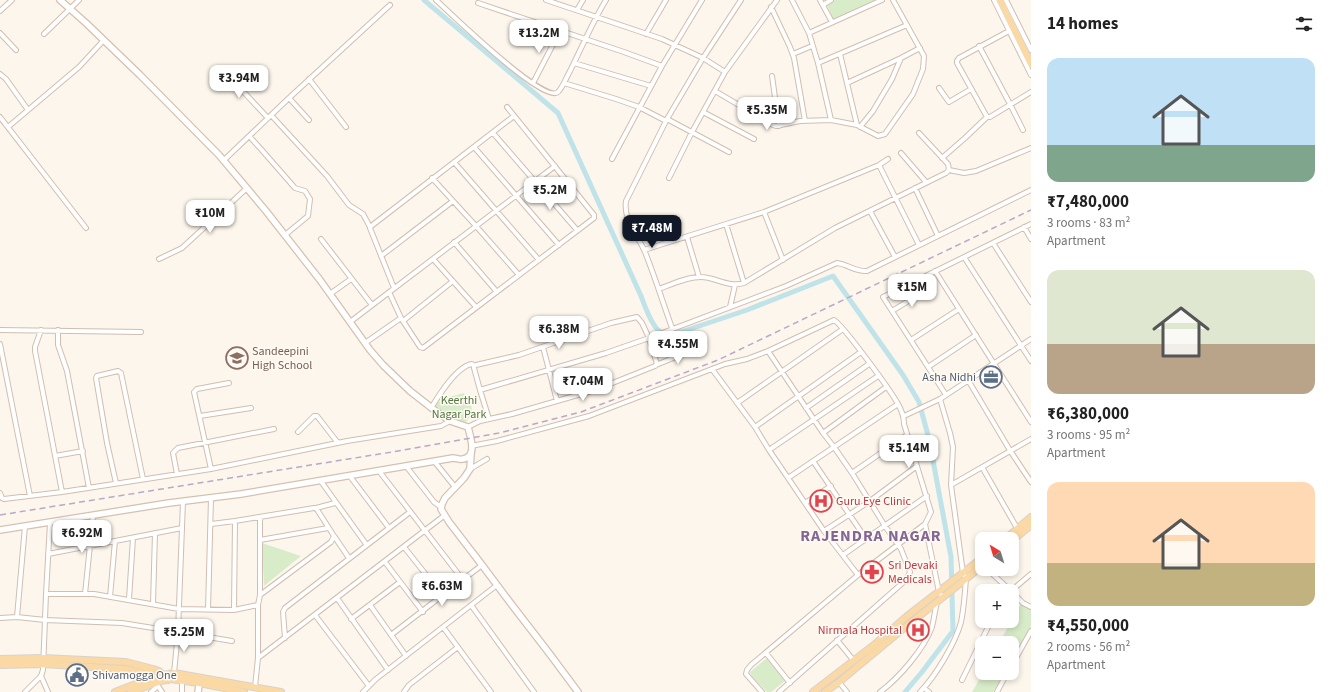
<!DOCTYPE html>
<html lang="en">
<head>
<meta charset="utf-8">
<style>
  body { margin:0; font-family:"Source Sans 3",sans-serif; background:#f2f2f2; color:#222; height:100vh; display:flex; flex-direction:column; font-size:15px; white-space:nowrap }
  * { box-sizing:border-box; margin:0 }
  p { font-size:13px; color:#767676 }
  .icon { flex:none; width:22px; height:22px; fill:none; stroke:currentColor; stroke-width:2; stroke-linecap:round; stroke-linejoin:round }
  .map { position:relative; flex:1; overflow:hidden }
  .drawer { display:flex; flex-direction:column; background:#fff; width:300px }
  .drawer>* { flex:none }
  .needle { width:26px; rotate:322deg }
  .buttons { position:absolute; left:975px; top:532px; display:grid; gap:8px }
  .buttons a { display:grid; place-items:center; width:44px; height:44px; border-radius:8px; background:#fff; box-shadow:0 2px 6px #0003; font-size:20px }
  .price { position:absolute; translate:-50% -34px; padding:0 9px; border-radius:8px; background:#fff; color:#222; font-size:13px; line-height:26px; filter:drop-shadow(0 1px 2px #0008) }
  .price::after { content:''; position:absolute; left:50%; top:24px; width:12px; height:9px; margin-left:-6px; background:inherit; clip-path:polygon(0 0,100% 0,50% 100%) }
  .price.on { background:#111827; color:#fff }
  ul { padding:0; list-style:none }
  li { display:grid; align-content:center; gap:8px; height:212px; padding:0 16px }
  li span { display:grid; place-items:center; height:124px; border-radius:12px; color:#555 }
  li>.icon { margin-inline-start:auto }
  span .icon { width:72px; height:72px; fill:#fffc; stroke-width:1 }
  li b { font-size:17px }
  h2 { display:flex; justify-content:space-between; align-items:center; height:48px; padding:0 16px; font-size:17px }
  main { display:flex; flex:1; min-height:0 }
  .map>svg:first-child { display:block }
</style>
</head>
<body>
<main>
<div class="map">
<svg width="1031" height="692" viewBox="0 0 1031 692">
  <rect width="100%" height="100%" fill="#fdf6ec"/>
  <path fill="#d8ecc9" d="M835,0H876L834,21L827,5Z
    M464,393C469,400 476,410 469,418C468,420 466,422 464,422C456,423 439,411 434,405L445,398Z
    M262,543L301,556L264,586Z
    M1021,604L1031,610V626L1012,659V643H999Z
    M767,658L785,681L771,692H767L752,676L750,672Z
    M983,673H1004L993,692H972Z"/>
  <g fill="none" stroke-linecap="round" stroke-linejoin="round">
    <path stroke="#bfe3e8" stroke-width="5" d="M424,0L558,113L641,296C645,306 653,331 665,335C667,336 672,335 675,334L747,310L833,276L903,375L919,402L929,439L951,557L953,631L922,672L905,692"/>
    <g stroke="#d1beb0" stroke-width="6">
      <path id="street" d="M436,0C449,12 545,105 558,92C563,87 566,78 570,71C582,47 592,23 606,0
        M546,0L662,39L703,58L725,72
        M792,0L809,33L818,63L831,120L857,125L878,136L885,134L913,94L923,69L924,56L893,0
        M820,0L832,22
        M994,0L1031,75
        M1006,0L1031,50
        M478,3L624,52L662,66L702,0
        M823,5L831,0
        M771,7L790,47L794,58L805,121
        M577,10L583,0
        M0,11L12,0
        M1009,31L959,58L957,61V63L987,117H990L1031,92
        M0,33L16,50
        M809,33L882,0
        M44,34L79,0
        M646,34L666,0
        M979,46L1010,104L1023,130
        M793,54L812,46
        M840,54L857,125
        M574,63L651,86
        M818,63L907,25
        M222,69L268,118
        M0,74L6,79L28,110
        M772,76L779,126
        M309,79L346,127
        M533,83L560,31
        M564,83L616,99L639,107L666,121
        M847,83L901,58
        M939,88L949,102L971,89
        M715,91L773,125L776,126L800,121L831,120
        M289,98L309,120
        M703,112L754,139
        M271,115L327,176L349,205L363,214L370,227
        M0,117L86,228
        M667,119L729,152
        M8,127L79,67L104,40
        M860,127L873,111L892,79L901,58L920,48
        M493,133L577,230
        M249,136L260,148L295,188L305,191L310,199L308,216L285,235
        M474,147L559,245
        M901,153L926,182
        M942,158L965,138L987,117
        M612,159L662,66
        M223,161L289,98L390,5
        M454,162L539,260
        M879,165L919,245
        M949,170L964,173L976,171L1031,148
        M432,178L476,226L519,275
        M669,178L692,132L725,72L777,0
        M915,188L938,236
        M870,211L895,257
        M764,212L783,260
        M726,224L744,283
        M1024,227L1031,239
        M687,237L699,277
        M321,239L372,305
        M454,242L497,292
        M993,243L1031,302
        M644,250L764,212L879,165L888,159
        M381,256L453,201
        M964,257L1031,361
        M159,259L182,248L247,188
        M433,259L476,307
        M935,271L1031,422
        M394,288L370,228V227L514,116
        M659,289C672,284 687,277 701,277C715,277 729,288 744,283L835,228L946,173L949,170L948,164L919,133
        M389,292L401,318L420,347L423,348L594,218V215L507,107
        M330,294L351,279
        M730,307L735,285
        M892,311L923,292
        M403,321L453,281
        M350,322L555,166
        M672,328C663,303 655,277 645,252C638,235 623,221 626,201L667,119L703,58L741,0
        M0,330L141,332
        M41,330L35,347V351L62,492
        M58,330V345L67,371L89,488
        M911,340L959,309
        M365,343L401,318
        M0,344L30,496
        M543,347L557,401
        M768,351L823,433L834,447L852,473L885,526L901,549L910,572L907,579L779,692
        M656,365L693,350
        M928,367L976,335
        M712,369L755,427L769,450L824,531L858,575L751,665L747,670L746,674L762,692
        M968,380L1011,452L1031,482
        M480,390L474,368V366L476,365L519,355L611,323L637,317L642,323L649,338L606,353L480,390L489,419
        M946,395L883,297L1031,224
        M940,399L950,433L953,447L951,485
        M737,403L843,329
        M431,408C439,395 457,366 472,364L474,366
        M806,408L869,364
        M200,416L251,408
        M904,416L940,399L1031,339
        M468,427L480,421L512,414L595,390L655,366L657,364L649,338L786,286L837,263C847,264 856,272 867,271L1031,190
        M755,427L861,352
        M298,432L314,416H317L338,443
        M823,433L886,387
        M471,446L497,441L589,416L725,364L747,359L768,351L834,320C843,325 891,391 898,404C902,411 904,417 904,424L931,512L925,524
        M769,450L878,376
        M55,456L83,451
        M434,461L455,487
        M813,461L866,539
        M406,466L434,502L441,507
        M982,467L1017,528
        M211,469L194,392L197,389L229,383
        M470,469L487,459
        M379,471L463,580
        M852,473L907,435
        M177,474L173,453L178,448L274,429
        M349,475L389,528
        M788,478L898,404
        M320,480L366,544
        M116,483L107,443L96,378L97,376L118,371L121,373L143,479
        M0,493L2,498L4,499L62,492L211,469L347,441L441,426L450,421
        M805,503L831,486
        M316,508L335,503
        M211,524L235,521
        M824,531L870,501L917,466
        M334,536L349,558
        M260,540L328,528
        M404,547L443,596
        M48,554L182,528
        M843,555L927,496
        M385,562L423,612
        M987,569L1011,591
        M858,575L925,524L939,592L943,597
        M1011,591L1031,574
        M1012,592L1023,603L1031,607
        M46,594L50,523
        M85,594L93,516
        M260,595V517
        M110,597L115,541
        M337,598L388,670
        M129,599L133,538
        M153,604L155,533
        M370,605L406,656
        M471,605L534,692
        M208,610L211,498
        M234,610L258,605
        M315,615L369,686
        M17,617L25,526
        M0,618L17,617L45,620L122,623L178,632L183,501
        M351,619L400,582
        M443,627L491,692
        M391,635L482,565
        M285,638L283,612L285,608L410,512
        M837,640L854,661
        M766,653L790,683
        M258,658L445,515
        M1012,665L1031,631
        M174,673L178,632L232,641
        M41,676L48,692
        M962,680L991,621
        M839,682L847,692
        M156,683L162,692
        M924,688L929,692
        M25,692L41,676L43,670L46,594H94L179,609L234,610L235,521L314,508H316L334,536L331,542L260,595L258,605V658L255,687
        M151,692L158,686
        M182,692V681
        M363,692L376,679L497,585
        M404,692L409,685L458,647
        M880,692C899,678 924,649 932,627C934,619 935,610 937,602
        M920,692C935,677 956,642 961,622C964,608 965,593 966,578L963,573L951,485L1031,439
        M997,692L1007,673"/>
    </g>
    <g stroke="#d6c0b0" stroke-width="8">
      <path id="secondary" d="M471,454L470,469L464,478L445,498L442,504L441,509L449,522L482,565L512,605L549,653L578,692
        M0,530L169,503L241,494L453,458C456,458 460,460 463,459C478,457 470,436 468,427L450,421L433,409L410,391L383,365L370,350L320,280L266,211L219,155L140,75L86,23L60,0
        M198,692L200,678"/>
    </g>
    <g stroke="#dad1cd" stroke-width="8">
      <path id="primary" d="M1000,0L1031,64
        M1005,539L1031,517
        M1012,541L1031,525
        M0,659L43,658L126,662L153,669L159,671L168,680
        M0,665L43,664L124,669L148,674L161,681
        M115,692L154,677L174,673L281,692
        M131,692L161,681L171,679L199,683L244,692
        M813,692L874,645L906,617L982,558
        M825,692L839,682L903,629L982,566"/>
    </g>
    <use href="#street" stroke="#fff" stroke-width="4"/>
    <use href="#secondary" stroke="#fff" stroke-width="5.5"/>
    <use href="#primary" stroke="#fbd9a5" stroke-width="6"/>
    <path stroke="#b9a8c9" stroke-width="1.5" stroke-dasharray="6 4" stroke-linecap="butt" d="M0,515L392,452L499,433L581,412L718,360L1031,210"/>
  </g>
  <defs>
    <g id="school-ring" transform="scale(1.15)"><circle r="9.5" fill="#fffaf3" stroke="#8d6e63" stroke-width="1.5"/><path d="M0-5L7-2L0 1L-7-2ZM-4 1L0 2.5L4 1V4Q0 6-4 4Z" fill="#8d6e63"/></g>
    <g id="office-ring" transform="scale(1.15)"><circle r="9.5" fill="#fffaf3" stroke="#5c6f8a" stroke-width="1.5"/><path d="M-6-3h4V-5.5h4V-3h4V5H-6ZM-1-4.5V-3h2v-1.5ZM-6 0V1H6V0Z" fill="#5c6f8a"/></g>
    <g id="hospital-ring" transform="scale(1.15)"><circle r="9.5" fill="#fffaf3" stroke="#e0444e" stroke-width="1.5"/><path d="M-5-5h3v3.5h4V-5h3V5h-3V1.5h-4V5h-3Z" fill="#e0444e"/></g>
    <g id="pharmacy-ring" transform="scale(1.15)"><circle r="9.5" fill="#fffaf3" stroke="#e0444e" stroke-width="1.5"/><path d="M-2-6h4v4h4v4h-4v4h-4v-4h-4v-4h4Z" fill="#e0444e"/></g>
    <g id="civic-ring" transform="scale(1.15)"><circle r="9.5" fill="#fffaf3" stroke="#5c6f8a" stroke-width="1.5"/><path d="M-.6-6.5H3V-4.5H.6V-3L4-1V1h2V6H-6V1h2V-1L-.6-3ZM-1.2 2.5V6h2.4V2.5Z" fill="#5c6f8a"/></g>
  </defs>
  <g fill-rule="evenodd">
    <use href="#school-ring" x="237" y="358"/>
    <use href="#office-ring" x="991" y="377"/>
    <use href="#hospital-ring" x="821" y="501"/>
    <use href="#pharmacy-ring" x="872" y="572"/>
    <use href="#hospital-ring" x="918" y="630"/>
    <use href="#civic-ring" x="77" y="675"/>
  </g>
  <g text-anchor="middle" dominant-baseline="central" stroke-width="3" stroke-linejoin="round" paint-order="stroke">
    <g font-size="12" fill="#785e54" stroke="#fffaf3" text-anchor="start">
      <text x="252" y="351">Sandeepini<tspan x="252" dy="14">High School</tspan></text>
    </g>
    <g font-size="12" fill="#4e5e75" stroke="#fffaf3" text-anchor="end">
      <text x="976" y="377">Asha Nidhi</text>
      <text x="92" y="675" text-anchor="start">Shivamogga One</text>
    </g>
    <g font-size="12" fill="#537a41" stroke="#fffaf3">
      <text x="459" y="400">Keerthi<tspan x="459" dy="14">Nagar Park</tspan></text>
    </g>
    <g font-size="12" fill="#be3a42" stroke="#fffaf3" text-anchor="start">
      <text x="836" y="501">Guru Eye Clinic</text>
      <text x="888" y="565">Sri Devaki<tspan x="888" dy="14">Medicals</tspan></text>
      <text x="902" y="630" text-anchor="end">Nirmala Hospital</text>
    </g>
    <g font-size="16" font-weight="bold" letter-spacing="1" fill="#846695" stroke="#fffaf3">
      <text x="871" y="536">RAJENDRA NAGAR</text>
    </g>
  </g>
</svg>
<div class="buttons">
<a><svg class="needle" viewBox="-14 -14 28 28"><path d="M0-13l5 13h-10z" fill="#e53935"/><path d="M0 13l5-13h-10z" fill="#767676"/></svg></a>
<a>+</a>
<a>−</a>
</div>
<b class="price" style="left:539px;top:54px">₹13.2M</b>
<b class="price" style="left:239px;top:99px">₹3.94M</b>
<b class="price" style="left:767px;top:131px">₹5.35M</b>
<b class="price" style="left:550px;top:211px">₹5.2M</b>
<b class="price" style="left:210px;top:234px">₹10M</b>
<b class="price on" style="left:652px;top:249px">₹7.48M</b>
<b class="price" style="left:912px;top:308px">₹15M</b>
<b class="price" style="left:559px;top:350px">₹6.38M</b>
<b class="price" style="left:678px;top:365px">₹4.55M</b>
<b class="price" style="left:583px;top:402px">₹7.04M</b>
<b class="price" style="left:909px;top:469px">₹5.14M</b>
<b class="price" style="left:82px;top:554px">₹6.92M</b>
<b class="price" style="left:442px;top:607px">₹6.63M</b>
<b class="price" style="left:184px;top:653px">₹5.25M</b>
</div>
<section class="drawer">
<h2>14 homes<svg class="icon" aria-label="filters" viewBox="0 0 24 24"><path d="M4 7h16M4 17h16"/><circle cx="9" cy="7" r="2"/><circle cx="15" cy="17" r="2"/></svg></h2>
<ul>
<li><span style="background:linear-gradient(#bfe0f5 70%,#7fa58c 0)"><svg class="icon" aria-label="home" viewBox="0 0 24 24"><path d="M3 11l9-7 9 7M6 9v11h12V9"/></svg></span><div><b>₹7,480,000</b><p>3 rooms · 83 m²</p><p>Apartment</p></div></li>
<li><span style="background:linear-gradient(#dfe7d0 60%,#b9a48a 0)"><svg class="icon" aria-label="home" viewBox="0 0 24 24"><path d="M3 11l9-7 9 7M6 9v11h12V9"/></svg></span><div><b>₹6,380,000</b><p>3 rooms · 95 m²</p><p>Apartment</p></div></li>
<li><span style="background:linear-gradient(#ffd9b3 65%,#c2b280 0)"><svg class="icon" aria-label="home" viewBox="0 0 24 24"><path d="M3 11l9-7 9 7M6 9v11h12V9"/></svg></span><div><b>₹4,550,000</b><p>2 rooms · 56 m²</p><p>Apartment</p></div></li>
</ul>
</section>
</main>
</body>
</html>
